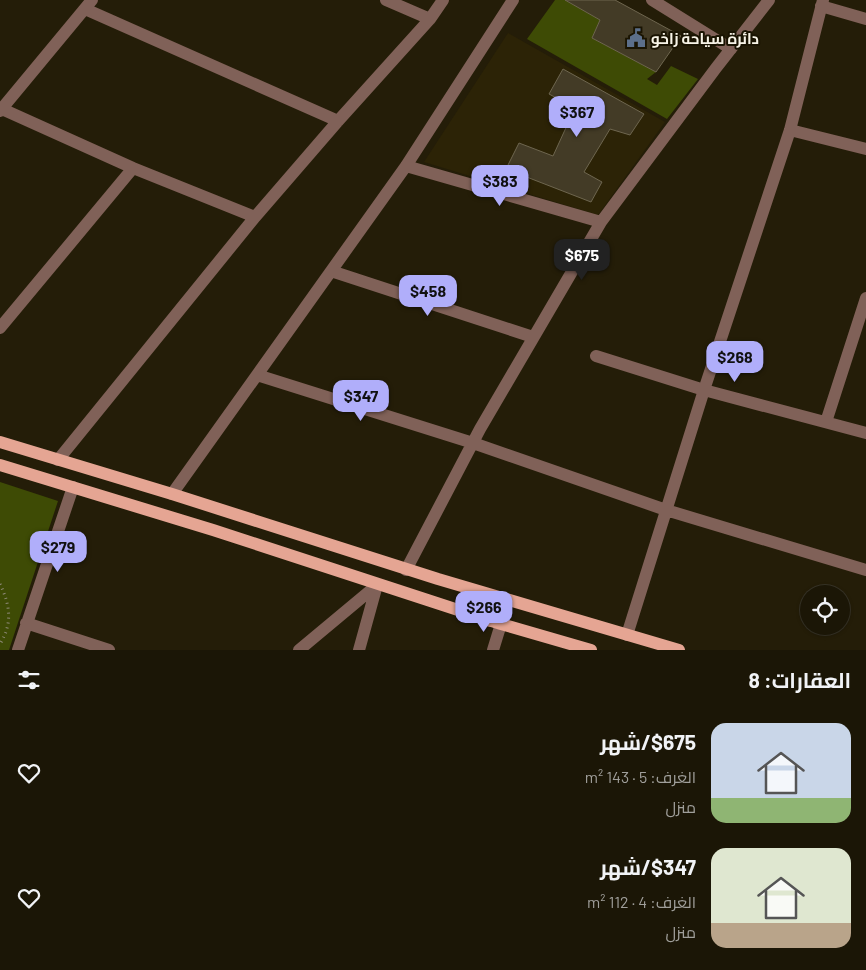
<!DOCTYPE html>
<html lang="ar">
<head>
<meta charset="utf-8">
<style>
  body { margin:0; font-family:Barlow,Cairo,sans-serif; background:#282314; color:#f1f3f6; direction:rtl; height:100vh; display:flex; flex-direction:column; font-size:19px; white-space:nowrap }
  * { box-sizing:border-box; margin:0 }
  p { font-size:16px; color:#a09f9b }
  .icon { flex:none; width:28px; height:28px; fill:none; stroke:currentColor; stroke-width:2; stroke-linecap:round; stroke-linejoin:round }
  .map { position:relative; height:650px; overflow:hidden; direction:ltr }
  .panel { display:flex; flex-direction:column; background:#1b1606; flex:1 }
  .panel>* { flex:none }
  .controls { position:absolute; left:800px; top:585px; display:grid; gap:10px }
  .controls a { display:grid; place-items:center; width:50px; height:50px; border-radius:50%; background:#1b1606; box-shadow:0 1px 4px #0004,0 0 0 1px #393528; font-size:25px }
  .price { position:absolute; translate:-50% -42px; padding:0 11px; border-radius:10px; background:#b0aefa; color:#111; font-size:16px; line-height:32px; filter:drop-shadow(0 1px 2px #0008) }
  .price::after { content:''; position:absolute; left:50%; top:30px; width:15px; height:11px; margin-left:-8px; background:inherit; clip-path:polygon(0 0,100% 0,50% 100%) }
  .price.active { background:#222; color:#fff }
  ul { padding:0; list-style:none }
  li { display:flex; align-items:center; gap:15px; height:125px; padding:0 15px }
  li span { display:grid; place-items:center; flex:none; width:140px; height:100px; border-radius:15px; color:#555 }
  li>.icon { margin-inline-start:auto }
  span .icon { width:60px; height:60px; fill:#fffc; stroke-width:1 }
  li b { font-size:21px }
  h2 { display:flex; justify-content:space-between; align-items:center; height:60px; padding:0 15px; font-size:21px }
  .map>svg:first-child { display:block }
</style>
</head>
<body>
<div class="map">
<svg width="866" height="650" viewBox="0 0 866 650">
  <rect width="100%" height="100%" fill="#241d08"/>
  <path fill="#2c2306" d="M508,33L665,122L598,215L424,162Z"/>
  <path fill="#3e4b05" d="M555,0H565L600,20L592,38L656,72L647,79L657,85L671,66L698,79L667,119L527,39Z
    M0,482L58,501L9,650H0Z"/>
  <path fill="#433b26" stroke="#6e664f" d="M565,0H615L681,36L656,72L592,38L600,20Z
    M563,69L644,114L630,135L610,129L584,172L602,182L591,202L506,169L519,143L553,156L575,108L549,94Z"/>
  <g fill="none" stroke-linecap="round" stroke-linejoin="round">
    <path stroke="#8f8a79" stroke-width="3" stroke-dasharray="1 4" stroke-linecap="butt" d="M0,584C10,605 13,623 0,644"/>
    <path stroke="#806158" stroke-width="12" d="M386,0L430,19
      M652,0L731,49
      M821,6L866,19
      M85,9L338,121
      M2,109L133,168L255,217
      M0,111L92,0
      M790,130L866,149
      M406,166L601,222
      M331,271L533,337
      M0,328L133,168
      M596,356L704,390L866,433
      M257,375L473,443L666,510L866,570
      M826,422L866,298
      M58,460L255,217L338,121L430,19L443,0
      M172,494L406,166L513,0
      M406,570L480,429L601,222L716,68L769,0
      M26,623L109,650
      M627,635L704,390L790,130L823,0
      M18,650L73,487
      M299,650L377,585
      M359,650L377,585
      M493,650L501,624"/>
    <path stroke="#e5a593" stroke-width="12" d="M0,442L172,494L438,579L679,650
      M0,465L213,530L501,624L591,650
      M490,621C485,609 489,601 501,598"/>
  </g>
  <defs>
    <g id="civic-bare" transform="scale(1.5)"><path d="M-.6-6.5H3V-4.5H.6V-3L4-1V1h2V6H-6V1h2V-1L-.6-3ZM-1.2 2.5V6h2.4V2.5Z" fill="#5c6f8a" stroke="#1a1402" stroke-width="2.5" paint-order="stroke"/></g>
  </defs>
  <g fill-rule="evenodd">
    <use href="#civic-bare" x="636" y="38"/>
  </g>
  <g text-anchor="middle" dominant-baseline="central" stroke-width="4" stroke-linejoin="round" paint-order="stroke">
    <g font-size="15" font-weight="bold" fill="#f8f4e7" stroke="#1a1402" text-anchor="start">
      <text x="651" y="38">دائرة سياحة زاخو</text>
    </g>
  </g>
</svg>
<div class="controls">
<a><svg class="icon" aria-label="locate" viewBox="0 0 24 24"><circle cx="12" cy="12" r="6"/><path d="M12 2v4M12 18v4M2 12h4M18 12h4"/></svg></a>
</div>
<b class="price" style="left:577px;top:138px">$367</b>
<b class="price" style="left:500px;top:207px">$383</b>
<b class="price active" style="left:582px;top:281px">$675</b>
<b class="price" style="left:428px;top:317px">$458</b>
<b class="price" style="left:735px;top:383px">$268</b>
<b class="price" style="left:361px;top:422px">$347</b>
<b class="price" style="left:58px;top:573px">$279</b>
<b class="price" style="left:484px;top:633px">$266</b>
</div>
<section class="panel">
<h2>العقارات: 8<svg class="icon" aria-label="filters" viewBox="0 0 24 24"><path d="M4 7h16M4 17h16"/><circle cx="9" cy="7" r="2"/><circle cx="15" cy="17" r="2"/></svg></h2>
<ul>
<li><span style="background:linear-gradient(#c9d6e8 75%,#8fb573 0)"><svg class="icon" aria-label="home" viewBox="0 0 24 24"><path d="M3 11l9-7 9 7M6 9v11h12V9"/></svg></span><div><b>$675/شهر</b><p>الغرف: 5 · 143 m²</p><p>منزل</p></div><svg class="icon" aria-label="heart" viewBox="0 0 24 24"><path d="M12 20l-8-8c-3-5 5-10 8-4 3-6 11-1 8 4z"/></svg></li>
<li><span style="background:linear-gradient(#dfe7d0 75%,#b9a48a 0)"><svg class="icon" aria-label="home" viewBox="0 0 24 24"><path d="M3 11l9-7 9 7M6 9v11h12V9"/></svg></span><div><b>$347/شهر</b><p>الغرف: 4 · 112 m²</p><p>منزل</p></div><svg class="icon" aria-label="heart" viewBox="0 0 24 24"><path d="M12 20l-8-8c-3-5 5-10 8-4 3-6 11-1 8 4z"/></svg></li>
</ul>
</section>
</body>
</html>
